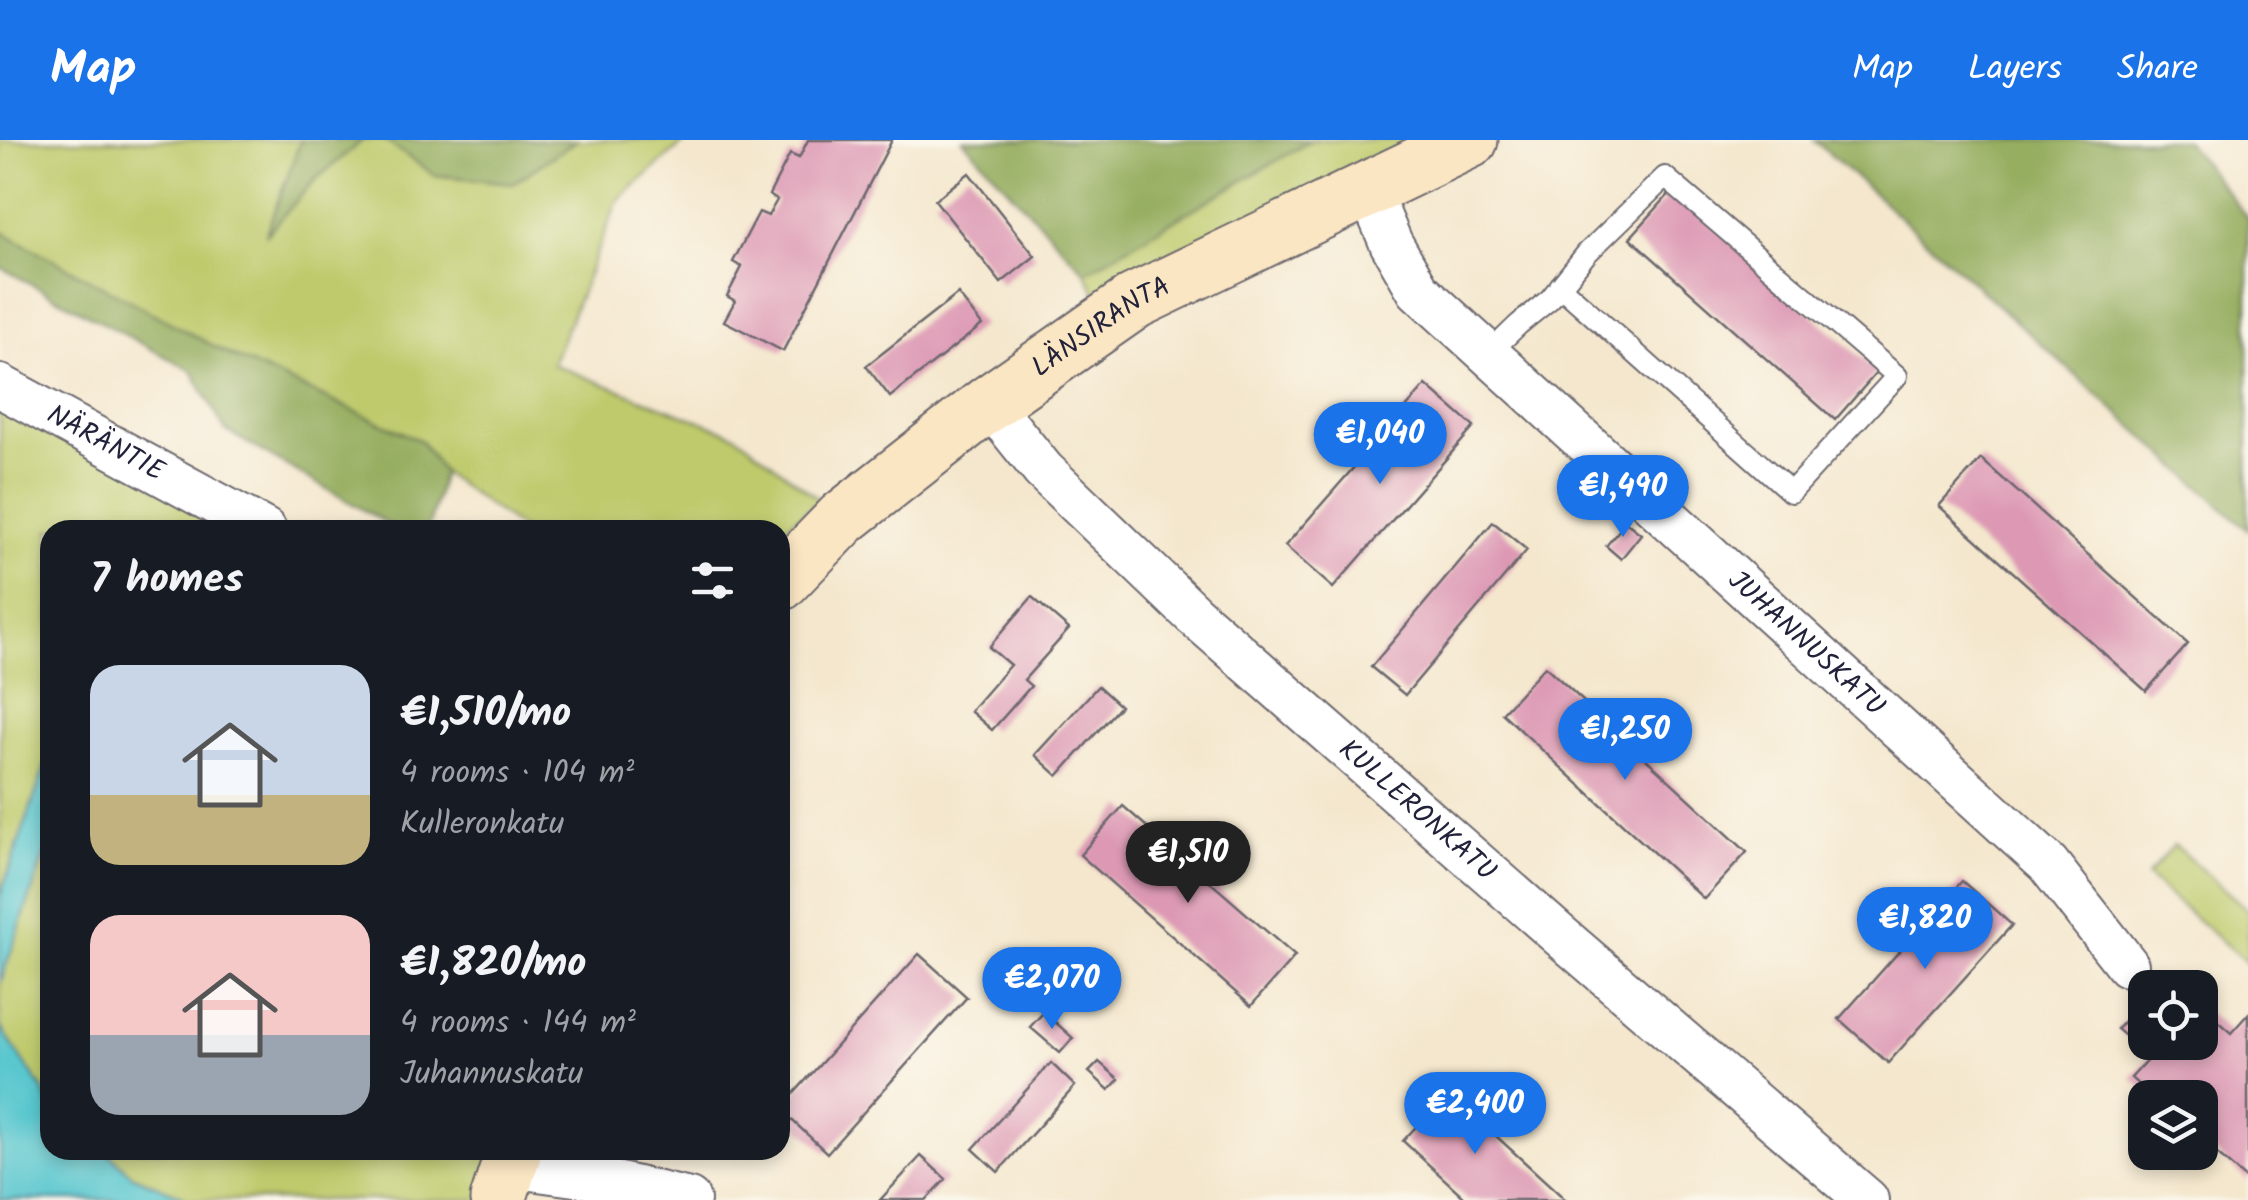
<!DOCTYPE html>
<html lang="en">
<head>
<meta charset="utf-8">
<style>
  body { margin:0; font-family:Kalam,sans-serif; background:#242831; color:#f1f3f6; height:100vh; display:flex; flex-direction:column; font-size:38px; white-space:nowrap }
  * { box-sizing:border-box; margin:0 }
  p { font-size:32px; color:#9ea1a6 }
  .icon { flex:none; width:55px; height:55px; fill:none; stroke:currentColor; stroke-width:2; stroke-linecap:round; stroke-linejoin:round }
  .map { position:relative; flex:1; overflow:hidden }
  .details { position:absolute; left:40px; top:380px; width:750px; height:640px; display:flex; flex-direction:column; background:#171b24; border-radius:30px; box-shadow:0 5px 15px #0003 }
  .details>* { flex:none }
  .buttons { position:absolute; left:2128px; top:830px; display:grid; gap:20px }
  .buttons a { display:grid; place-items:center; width:90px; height:90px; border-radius:20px; background:#171b24; box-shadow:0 5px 15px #0003; font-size:50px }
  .price { position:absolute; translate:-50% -85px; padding:0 22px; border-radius:35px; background:#1a73e8; color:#fff; font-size:32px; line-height:65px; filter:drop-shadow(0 2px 5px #0008) }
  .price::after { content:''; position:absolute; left:50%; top:60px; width:30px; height:22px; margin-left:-15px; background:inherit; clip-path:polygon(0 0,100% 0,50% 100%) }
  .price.selected { background:#222; color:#fff }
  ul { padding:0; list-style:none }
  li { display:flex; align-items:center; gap:30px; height:250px; padding:0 50px }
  li span { display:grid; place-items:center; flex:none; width:280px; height:200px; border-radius:30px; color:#555 }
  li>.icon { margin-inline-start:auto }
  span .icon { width:120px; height:120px; fill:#fffc; stroke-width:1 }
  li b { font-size:42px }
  h2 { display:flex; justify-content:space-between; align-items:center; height:120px; padding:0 50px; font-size:42px }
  header { display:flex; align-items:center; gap:60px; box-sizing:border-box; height:140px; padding:0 50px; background:#1a73e8; color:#fff }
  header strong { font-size:48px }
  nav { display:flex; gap:55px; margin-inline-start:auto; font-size:35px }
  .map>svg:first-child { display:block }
</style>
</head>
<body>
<header>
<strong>Map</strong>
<nav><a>Map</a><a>Layers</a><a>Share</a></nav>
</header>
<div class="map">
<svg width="2248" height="1060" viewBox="0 0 2248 1060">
  <rect width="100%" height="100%" fill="#fbf7ec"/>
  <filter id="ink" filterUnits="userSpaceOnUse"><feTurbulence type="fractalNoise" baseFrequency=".01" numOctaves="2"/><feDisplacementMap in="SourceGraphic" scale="20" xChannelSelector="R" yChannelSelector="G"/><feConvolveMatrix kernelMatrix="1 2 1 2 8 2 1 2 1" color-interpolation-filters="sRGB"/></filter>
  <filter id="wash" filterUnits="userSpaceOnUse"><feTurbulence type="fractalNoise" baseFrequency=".0048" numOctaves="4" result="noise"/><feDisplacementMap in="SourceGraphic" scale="40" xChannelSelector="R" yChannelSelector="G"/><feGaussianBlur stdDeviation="2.25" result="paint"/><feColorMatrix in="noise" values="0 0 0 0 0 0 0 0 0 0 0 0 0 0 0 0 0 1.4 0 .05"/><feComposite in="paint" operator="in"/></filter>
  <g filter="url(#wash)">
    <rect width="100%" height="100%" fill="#f4e7cd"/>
    <path fill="#beca6c" stroke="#707654" stroke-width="2.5" d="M0,0H301L267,93L315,40L363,0H384L435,35L513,43L577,0H687L618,60L552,224L736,295L820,360L780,391L523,390L443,333L421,301L230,215L0,91Z
      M1312,0H1423L1100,161L1085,132Z
      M0,248L245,390H50V613L0,756Z
      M50,700V967L43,950L0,887V843Z
      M2174,705L2248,770V824L2147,736Z
      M105,1010H501L485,1060H183L182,1056L133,1036Z"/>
    <path fill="#96ae60" stroke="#5c684e" stroke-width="2.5" d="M301,0H363L315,40L265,96Z
      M384,0H577L513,43L435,35Z
      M963,0H1312L1085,132Z
      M1814,0H2185L2248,79V390Z
      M0,91L230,215L421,301L443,333L428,390H398L225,290L192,231L0,127Z"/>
    <path fill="#5ac7cf" stroke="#3e7485" stroke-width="2.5" d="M50,613V700L0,843V756Z
      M0,887L43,950L50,967V1010H105L133,1036L182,1056L183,1060H0Z"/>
    <g id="blocks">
      <path fill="#dd99b4" d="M808,0H892L783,211L724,181L735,161L727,156L742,127L733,122L759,72L768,76L777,60L769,55L790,14L799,18Z
        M969,33L1035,116L1001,143L935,60Z
        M1673,50L1877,232L1835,280L1630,98Z
        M958,154L982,185L890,257L866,226Z
        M1426,245L1474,287L1333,448L1285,406Z
        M1981,319L2188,504L2146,551L1939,366Z
        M1493,382L1527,410L1405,555L1371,527Z
        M1626,382L1641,394L1621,419L1606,406Z
        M1032,457L1069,489L1024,540L1031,546L992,590L970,571L1010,525L989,507Z
        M1545,526L1747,712L1704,759L1502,573Z
        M1098,546L1120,566L1058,636L1035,615Z
        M1123,666L1295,816L1251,866L1080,715Z
        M1962,741L2012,785L1888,923L1839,879Z
        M919,814L967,857L827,1013L780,969Z
        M2145,858V902H2200V866L2231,893L2248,874V1041L2200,999V958H2153L2131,938L2150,917L2117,889Z
        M1044,872L1073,898L1060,913L1030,887Z
        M1099,922L1119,939L1109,950L1089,932Z
        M1051,923L1075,946L998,1032L973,1009Z
        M1448,952L1566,1060H1467L1403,1001Z
        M921,1016L946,1039L926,1060H880Z"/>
    </g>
  </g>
  <g filter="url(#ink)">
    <use href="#blocks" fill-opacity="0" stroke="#6c676e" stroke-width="2.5"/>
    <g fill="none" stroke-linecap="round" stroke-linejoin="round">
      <g stroke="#6c676e" stroke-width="24">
        <path id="lane" d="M1487,215L1518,185L1550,159L1587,113L1665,37L1897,236L1791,352L1560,146"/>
      </g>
      <g stroke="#6c676e" stroke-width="46">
        <g id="street">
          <path id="s1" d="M1368,49L1391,103L1418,150L2048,724L2127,825"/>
          <path id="s2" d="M0,246L265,390"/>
          <path id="s3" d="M989,263L1043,330L1193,474L1557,793L1867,1060"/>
          <path d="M509,1026L589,1037L689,1060"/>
        </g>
      </g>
      <g stroke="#6c676e" stroke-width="59">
        <g id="secondary">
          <path id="s4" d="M780,443L843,378L989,263L1135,161L1470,0"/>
          <path d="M498,1060L514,1010"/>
        </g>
      </g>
      <use href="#lane" stroke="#fff" stroke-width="20"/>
      <use href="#street" stroke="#fff" stroke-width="42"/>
      <use href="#secondary" stroke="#fbe6c3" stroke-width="55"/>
    </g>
  </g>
  <g text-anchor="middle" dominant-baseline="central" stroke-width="10" stroke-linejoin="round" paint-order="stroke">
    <g font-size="28" fill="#22223b" stroke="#fbf7ec">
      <text stroke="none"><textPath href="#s4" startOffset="412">LÄNSIRANTA</textPath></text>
      <text stroke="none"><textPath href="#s2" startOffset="120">NÄRÄNTIE</textPath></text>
      <text stroke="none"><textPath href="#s1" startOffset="638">JUHANNUSKATU</textPath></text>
      <text stroke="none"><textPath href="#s3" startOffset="592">KULLERONKATU</textPath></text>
    </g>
  </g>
</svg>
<div class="buttons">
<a><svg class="icon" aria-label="locate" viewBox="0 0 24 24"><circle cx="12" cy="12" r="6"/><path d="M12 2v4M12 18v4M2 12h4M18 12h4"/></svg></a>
<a><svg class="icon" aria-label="layers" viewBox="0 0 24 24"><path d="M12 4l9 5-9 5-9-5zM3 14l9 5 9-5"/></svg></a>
</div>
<b class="price" style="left:1380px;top:347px">€1,040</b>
<b class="price" style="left:1623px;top:400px">€1,490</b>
<b class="price" style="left:1625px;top:643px">€1,250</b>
<b class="price selected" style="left:1188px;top:766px">€1,510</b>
<b class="price" style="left:1925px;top:832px">€1,820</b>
<b class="price" style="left:1052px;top:892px">€2,070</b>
<b class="price" style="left:1475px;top:1017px">€2,400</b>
<section class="details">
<h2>7 homes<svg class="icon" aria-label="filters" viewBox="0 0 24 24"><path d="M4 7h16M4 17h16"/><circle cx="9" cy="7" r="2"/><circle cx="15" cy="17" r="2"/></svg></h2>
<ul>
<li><span style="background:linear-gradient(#c9d6e8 65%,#c2b280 0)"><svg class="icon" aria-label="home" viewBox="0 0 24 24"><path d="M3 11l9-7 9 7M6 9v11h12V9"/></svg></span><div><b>€1,510/mo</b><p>4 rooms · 104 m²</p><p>Kulleronkatu</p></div></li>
<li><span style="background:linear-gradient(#f6c9c9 60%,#9aa5b1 0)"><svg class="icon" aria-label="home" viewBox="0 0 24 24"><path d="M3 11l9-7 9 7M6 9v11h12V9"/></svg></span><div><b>€1,820/mo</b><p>4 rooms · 144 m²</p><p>Juhannuskatu</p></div></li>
</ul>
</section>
</div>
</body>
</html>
